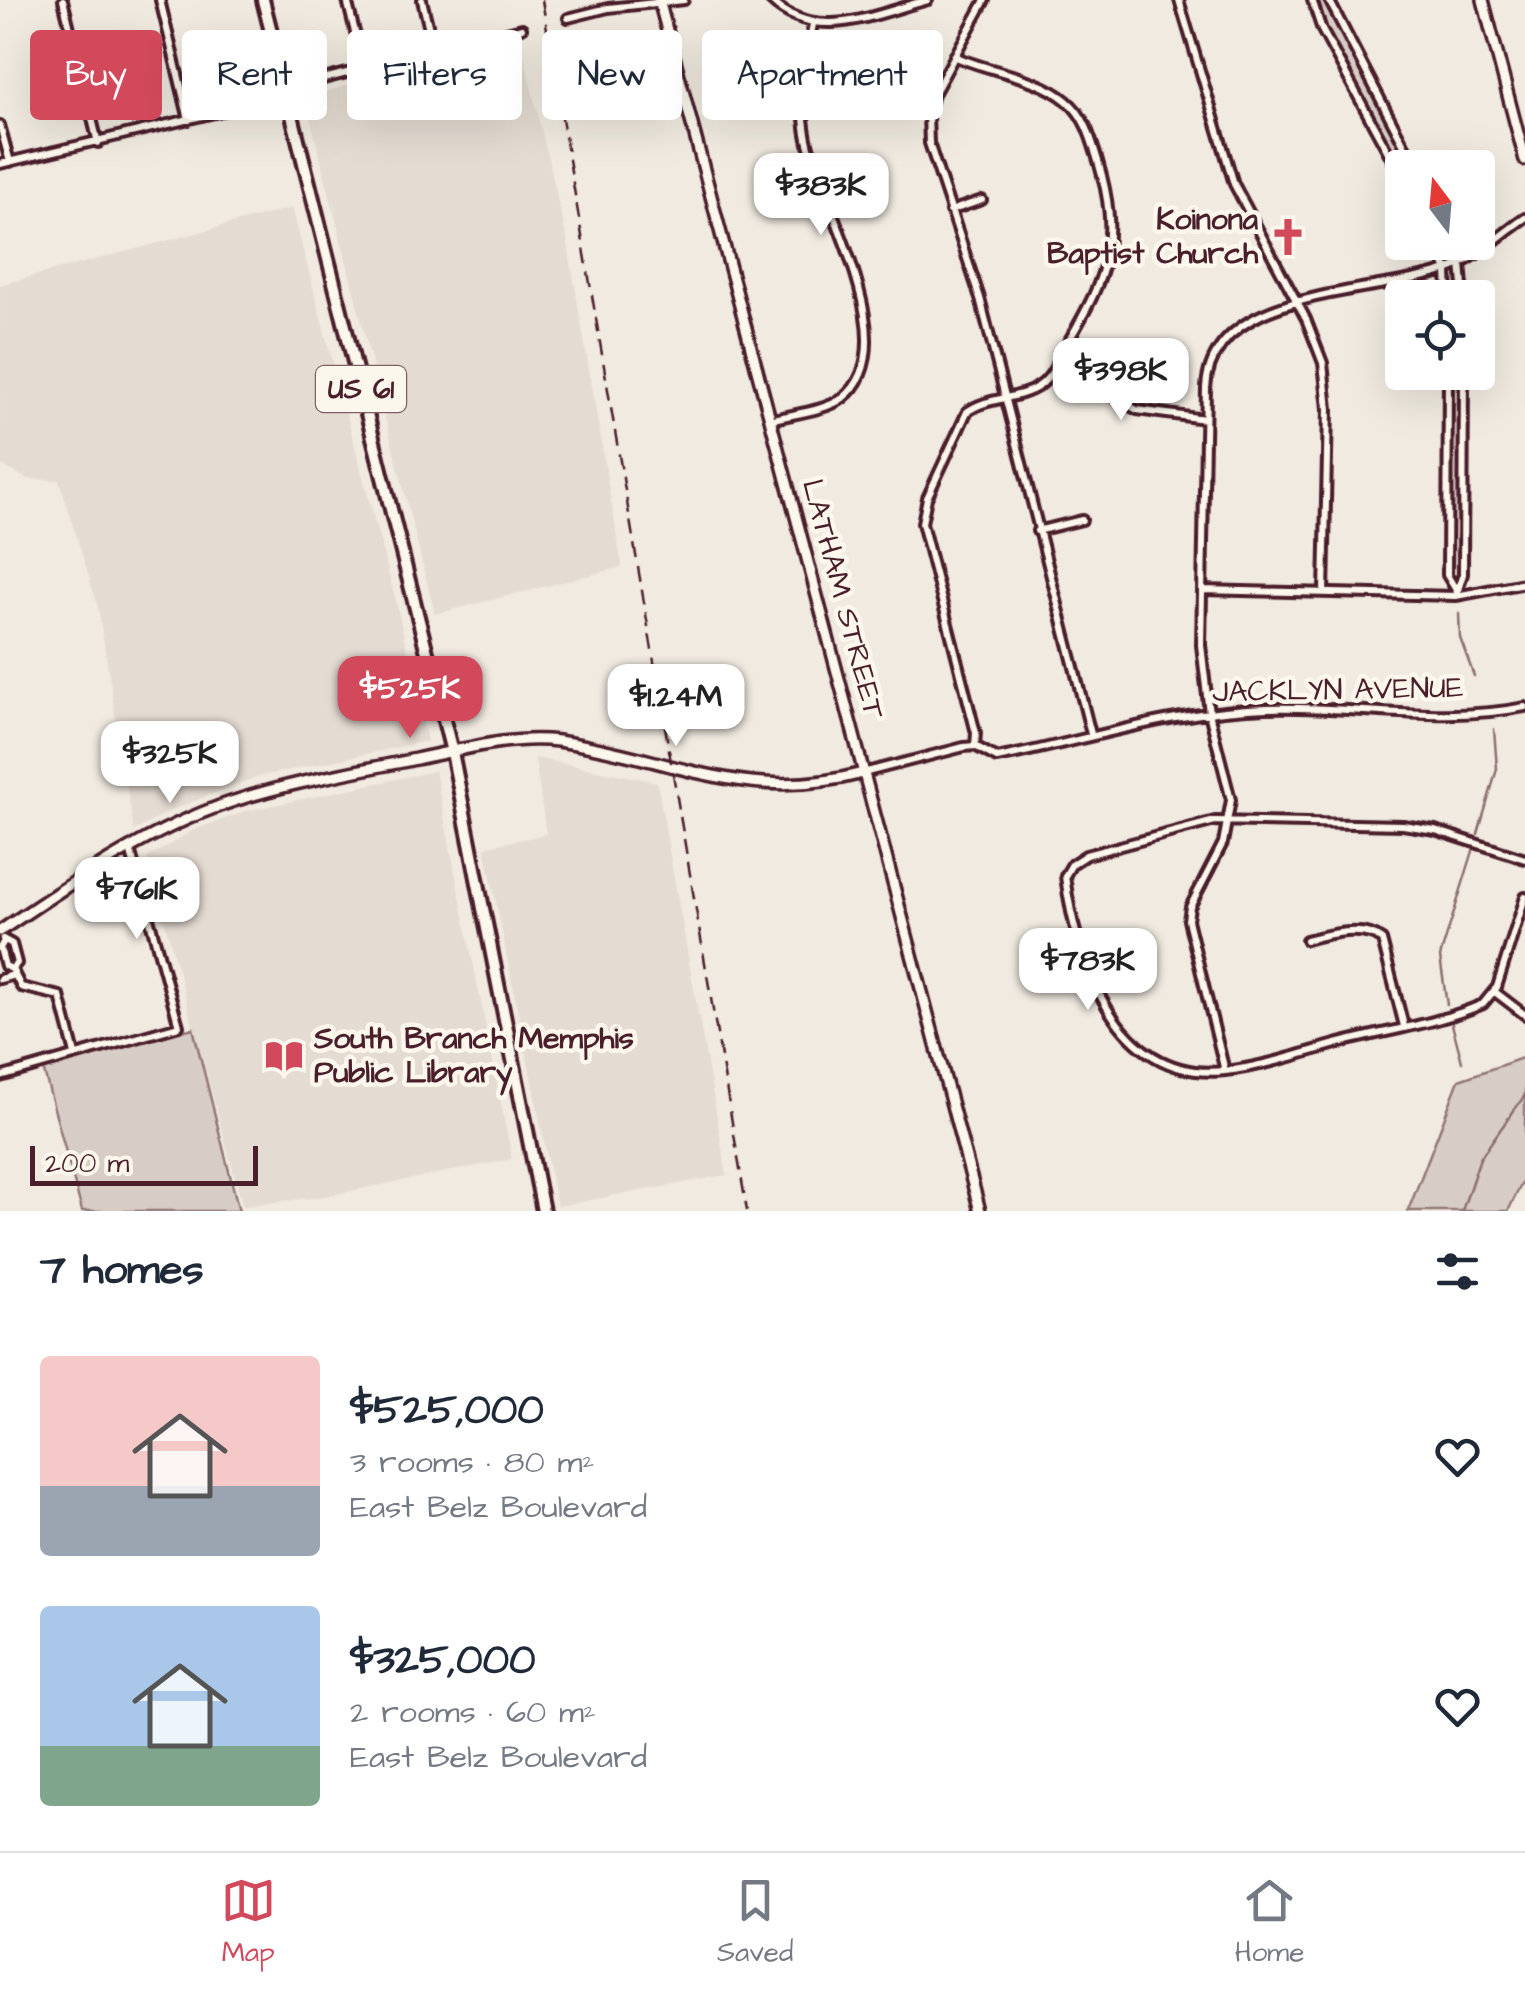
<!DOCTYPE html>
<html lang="en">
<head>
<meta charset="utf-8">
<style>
  body { margin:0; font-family:"Architects Daughter",sans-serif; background:#f2f2f3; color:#1f2937; height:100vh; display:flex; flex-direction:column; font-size:38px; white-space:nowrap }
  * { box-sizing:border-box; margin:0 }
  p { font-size:32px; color:#747a83 }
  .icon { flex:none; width:55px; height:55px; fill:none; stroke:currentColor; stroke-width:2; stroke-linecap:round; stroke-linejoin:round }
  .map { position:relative; height:1211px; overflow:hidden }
  .drawer { display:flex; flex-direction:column; background:#fff; flex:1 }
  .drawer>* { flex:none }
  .hud { position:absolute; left:30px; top:30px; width:1000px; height:90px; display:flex; gap:20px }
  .needle { width:65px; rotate:344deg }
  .tools { position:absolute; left:1385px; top:150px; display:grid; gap:20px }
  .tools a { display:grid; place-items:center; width:110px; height:110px; border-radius:10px; background:#fff; box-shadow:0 10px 40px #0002; font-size:50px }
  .scale { position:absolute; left:30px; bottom:25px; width:228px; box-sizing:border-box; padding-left:10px; border:5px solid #4a1f2b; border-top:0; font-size:28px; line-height:35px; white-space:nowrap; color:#4a1f2b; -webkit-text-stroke:8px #fbf7ec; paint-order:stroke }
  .price { position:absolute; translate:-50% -85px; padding:0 22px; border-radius:20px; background:#fff; color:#222; font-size:32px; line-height:65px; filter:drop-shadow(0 2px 5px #0008) }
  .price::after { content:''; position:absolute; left:50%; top:60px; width:30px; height:22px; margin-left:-15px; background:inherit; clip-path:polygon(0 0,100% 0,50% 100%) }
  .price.on { background:#d1495b; color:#fff }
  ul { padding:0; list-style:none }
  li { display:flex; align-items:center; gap:30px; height:250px; padding:0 40px }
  li span { display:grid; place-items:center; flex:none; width:280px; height:200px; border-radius:10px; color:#555 }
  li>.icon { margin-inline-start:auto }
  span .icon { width:120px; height:120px; fill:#fffc; stroke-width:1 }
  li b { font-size:42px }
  h2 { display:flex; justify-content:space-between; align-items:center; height:120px; padding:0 40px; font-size:42px }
  .tag { padding:0 35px; border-radius:10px; background:#fff; box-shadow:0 10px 40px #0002; font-size:35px; line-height:90px }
  .tag.on { background:#d1495b; color:#fff }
  .tabs { display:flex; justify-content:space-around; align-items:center; height:140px; border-top:2px solid #e0e1e3; background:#fff; font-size:28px; color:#747a83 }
  .tabs a { display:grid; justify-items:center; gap:5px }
  .tabs .on { color:#d1495b }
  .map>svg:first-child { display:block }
</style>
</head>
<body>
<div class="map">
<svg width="1525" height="1211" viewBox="0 0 1525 1211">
  <rect width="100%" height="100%" fill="#f0eae0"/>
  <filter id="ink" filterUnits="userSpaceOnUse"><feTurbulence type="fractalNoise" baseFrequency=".01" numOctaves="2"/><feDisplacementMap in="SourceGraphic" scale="20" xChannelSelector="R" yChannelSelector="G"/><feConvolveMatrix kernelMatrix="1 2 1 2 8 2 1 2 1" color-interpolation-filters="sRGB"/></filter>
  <g filter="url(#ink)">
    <path fill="#e4dbd2" d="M520,39L567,239L622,567L435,614L305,97Z
      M292,208L397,606L427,741L256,777L174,809L134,831L98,606L59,480L27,479L0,464V285Z
      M535,758L657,782L727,1175L557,1206L485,847L546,834Z
      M435,771L512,1159L325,1196L243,1206L147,858L192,831L246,811Z"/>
    <path fill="#d8ccc6" stroke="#917678" stroke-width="2.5" d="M1315,0H1325L1412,167L1402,170L1325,29Z
      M1451,373H1460V573L1456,578L1450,573Z
      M193,1028L239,1211H82L43,1068Z
      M1525,1057V1177L1508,1211H1408L1459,1080Z"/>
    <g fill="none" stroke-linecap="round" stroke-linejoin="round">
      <path stroke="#8c6f72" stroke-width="2.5" d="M1459,614L1460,638L1474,676
        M1478,834L1497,769L1494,729
        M1447,1005L1440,957L1473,851
        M1452,1024L1462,1062
        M1462,1211L1480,1158L1525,1095"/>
      <g stroke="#4a1f2b" stroke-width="14">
        <path id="street" d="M63,0L98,143
          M160,0L189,120
          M347,0L364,68
          M422,0L434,50
          M770,0C816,44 874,14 928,0
          M985,0L934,94L928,115L929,143L980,298L1091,734
          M1179,0L1234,184L1306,319L1323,363L1328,409L1324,593
          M1312,0L1322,30L1402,178
          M1329,0L1416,168
          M568,18L608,8L684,0
          M954,56C989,72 1038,76 1067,101C1086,117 1091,139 1098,161C1121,239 1108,274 1068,342C1060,356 1053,377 1039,386C1017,401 988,396 967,412L927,498L922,523L976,733L975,746
          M0,125L10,162
          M0,164L261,102L308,83L522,28
          M950,211L982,200
          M1434,242L1447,270L1448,298
          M1453,242L1461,263L1464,298
          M1056,364L1137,410L1205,419
          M1448,372L1447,575L1456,590
          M770,420C791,414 825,411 843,398C909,346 820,203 807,139C799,102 806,60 813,24
          M1037,531L1082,520
          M1202,590L1456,596L1525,583
          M1456,596L1463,574L1464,372
          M863,773L964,747L975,746L997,758C1090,740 1169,711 1266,708C1351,705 1442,724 1525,707
          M1525,859L1435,830L1403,825L1215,821L1086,855L1072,864L1065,876C1076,962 1117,1083 1225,1071C1262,1067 1300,1054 1336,1044C1383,1031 1438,1024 1483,1004L1497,987L1525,897
          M3,939L12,944L17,963L12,969
          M1306,940C1328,934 1364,925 1382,940L1404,1026
          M4,941L0,948L5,966L12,969L21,987L60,996L75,1054
          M0,979L14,975
          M1495,992L1525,1015
          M1225,1071L1188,920L1190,907L1223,843L1231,800L1209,713L1201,645L1206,388C1212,285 1379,296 1449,269C1478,258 1499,235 1525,218
          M0,1077L179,1026L130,849"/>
      </g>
      <g stroke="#4a1f2b" stroke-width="16">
        <path id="secondary" d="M659,0L980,1211
          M1483,0L1525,160
          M0,931C73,882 147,830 231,802C291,782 354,772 416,759C461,750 512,735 558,741C671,757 744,805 863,773"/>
      </g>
      <g stroke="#4a1f2b" stroke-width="18">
        <path id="primary" d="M263,0L452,752L543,1211"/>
      </g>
      <use href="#street" stroke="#fbf7ec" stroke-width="6"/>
      <use href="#secondary" stroke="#fbf7ec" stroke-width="9"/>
      <use href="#primary" stroke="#fbf7ec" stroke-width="10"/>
      <path stroke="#4a1f2b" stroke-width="2.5" stroke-dasharray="15 8" stroke-linecap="butt" d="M542,0L747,1211"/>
    </g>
  </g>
  <defs>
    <g id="church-bare" transform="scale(3)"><path d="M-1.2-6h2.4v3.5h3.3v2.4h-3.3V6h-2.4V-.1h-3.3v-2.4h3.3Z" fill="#d1495b" stroke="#fbf7ec" stroke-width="2.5" paint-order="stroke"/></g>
    <g id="library-bare" transform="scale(3)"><path d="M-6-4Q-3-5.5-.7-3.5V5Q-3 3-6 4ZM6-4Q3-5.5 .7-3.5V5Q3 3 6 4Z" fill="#d1495b" stroke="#fbf7ec" stroke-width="2.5" paint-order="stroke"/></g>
  </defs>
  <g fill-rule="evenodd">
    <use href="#church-bare" x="1288" y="237"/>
    <use href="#library-bare" x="284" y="1056"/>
  </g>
  <g text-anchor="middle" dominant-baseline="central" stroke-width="9" stroke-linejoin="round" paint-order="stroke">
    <rect fill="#fbf7ec" stroke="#7f6065" stroke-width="2.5" x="316" y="366" width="90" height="46" rx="8"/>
    <g font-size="28" font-weight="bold" fill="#4a1f2b">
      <text x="361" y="389">US 61</text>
    </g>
    <g font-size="30" font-weight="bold" fill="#4a1f2b" stroke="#fbf7ec" text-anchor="end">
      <text x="1258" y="220">Koinona<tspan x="1258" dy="34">Baptist Church</tspan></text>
      <text x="314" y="1039" text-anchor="start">South Branch Memphis<tspan x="314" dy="34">Public Library</tspan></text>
    </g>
    <g font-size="30" fill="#4a1f2b" stroke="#fbf7ec">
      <text transform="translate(843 599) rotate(75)">LATHAM STREET</text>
      <text transform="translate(1338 690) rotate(-1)">JACKLYN AVENUE</text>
    </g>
  </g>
</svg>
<div class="tools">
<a><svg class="needle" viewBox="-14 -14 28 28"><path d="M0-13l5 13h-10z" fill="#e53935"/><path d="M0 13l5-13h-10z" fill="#747a83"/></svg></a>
<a><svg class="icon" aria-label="locate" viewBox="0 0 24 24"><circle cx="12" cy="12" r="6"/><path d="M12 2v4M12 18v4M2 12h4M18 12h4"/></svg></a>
</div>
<div class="scale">200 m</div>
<b class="price" style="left:821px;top:238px">$383K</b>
<b class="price" style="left:1121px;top:423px">$398K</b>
<b class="price on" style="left:410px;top:741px">$525K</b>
<b class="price" style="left:676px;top:749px">$1.24M</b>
<b class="price" style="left:170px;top:806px">$325K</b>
<b class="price" style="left:137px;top:942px">$761K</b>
<b class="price" style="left:1088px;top:1013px">$783K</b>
<div class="hud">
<a class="tag on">Buy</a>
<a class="tag">Rent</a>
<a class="tag">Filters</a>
<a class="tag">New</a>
<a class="tag">Apartment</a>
</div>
</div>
<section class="drawer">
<h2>7 homes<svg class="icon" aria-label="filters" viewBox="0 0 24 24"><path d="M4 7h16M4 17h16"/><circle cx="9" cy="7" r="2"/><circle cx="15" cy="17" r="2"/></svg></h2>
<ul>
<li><span style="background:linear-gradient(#f6c9c9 65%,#9aa5b1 0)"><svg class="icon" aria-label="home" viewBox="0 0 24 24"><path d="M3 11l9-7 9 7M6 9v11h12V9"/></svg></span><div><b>$525,000</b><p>3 rooms · 80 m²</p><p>East Belz Boulevard</p></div><svg class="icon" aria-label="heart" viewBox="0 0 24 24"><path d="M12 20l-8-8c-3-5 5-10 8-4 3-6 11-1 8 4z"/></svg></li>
<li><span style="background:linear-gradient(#a9c7e8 70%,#7fa58c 0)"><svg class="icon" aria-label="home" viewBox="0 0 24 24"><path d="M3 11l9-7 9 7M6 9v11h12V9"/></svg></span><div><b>$325,000</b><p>2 rooms · 60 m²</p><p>East Belz Boulevard</p></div><svg class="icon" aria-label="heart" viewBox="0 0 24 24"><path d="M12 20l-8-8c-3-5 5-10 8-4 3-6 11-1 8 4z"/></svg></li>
</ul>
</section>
<nav class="tabs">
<a class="on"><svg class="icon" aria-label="map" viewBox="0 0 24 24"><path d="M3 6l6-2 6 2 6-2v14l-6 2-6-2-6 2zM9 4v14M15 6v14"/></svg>Map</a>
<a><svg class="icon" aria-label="saved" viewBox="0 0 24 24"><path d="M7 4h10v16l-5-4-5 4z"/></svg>Saved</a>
<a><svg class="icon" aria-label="home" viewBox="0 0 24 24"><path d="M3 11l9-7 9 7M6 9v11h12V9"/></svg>Home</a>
</nav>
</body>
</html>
